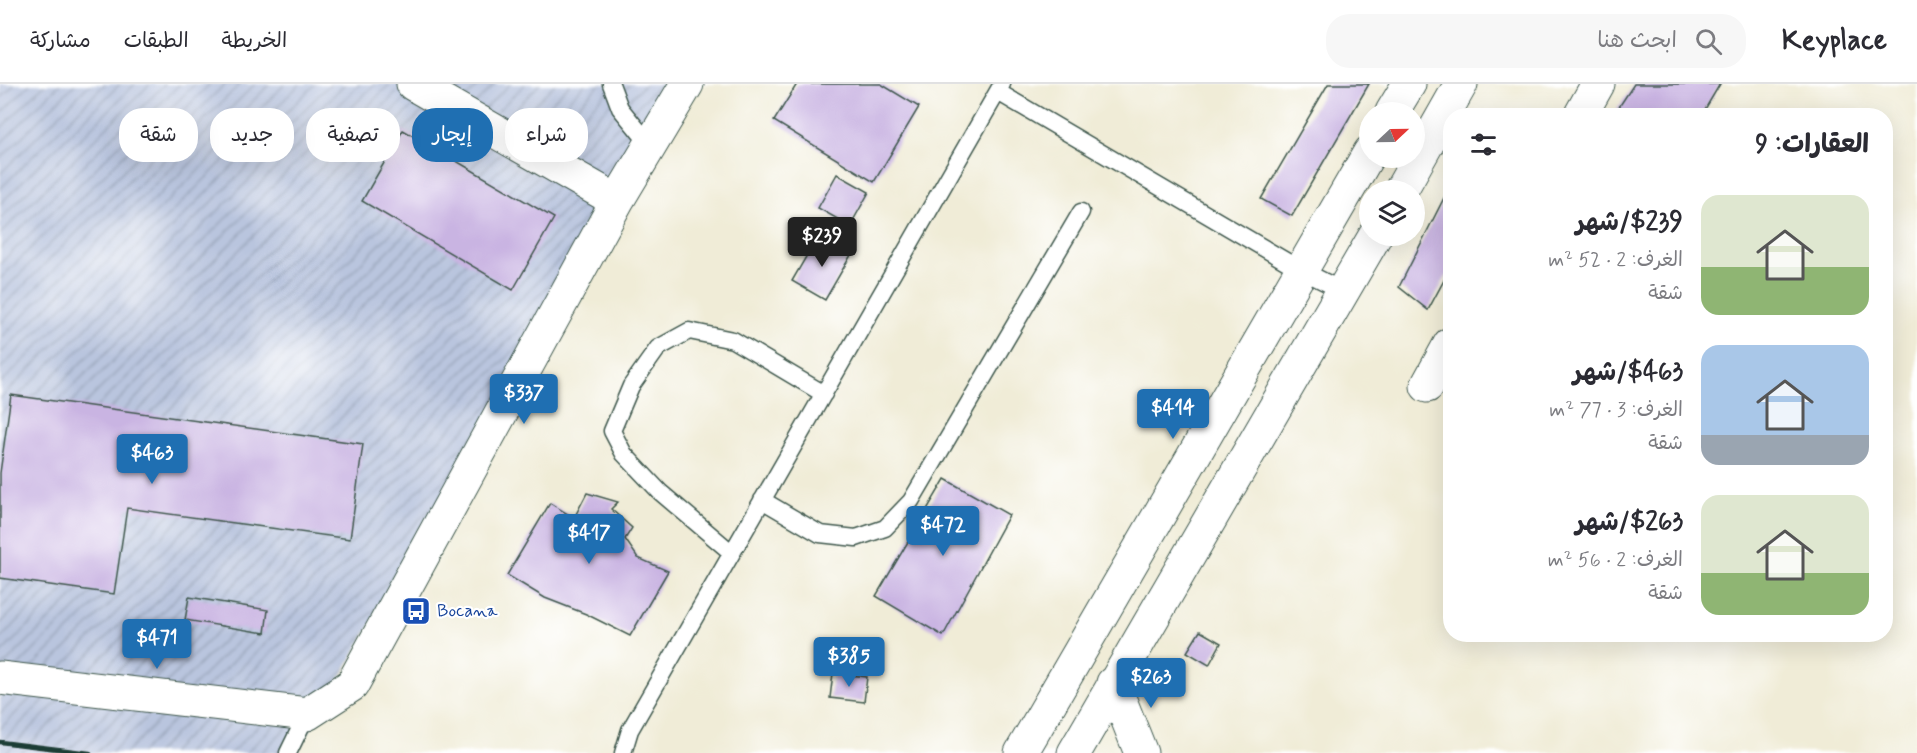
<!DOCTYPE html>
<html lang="ar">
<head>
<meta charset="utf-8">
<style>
  body { margin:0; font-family:Mynerve,"Playpen Sans Arabic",sans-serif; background:#f7f7f7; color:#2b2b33; direction:rtl; height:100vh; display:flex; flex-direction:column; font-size:22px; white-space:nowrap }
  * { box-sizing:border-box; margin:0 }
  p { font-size:20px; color:#7c7c81 }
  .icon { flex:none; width:33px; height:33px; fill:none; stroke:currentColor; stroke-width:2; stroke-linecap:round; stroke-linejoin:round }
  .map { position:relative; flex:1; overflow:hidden; direction:ltr }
  .details { position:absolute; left:1443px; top:24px; width:450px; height:534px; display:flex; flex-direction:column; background:#fff; border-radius:24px; box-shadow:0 6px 24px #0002; direction:rtl }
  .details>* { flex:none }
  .top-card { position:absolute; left:18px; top:24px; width:570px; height:54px; direction:rtl; display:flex; gap:12px }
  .needle { width:39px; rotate:68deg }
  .controls { position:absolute; left:1359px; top:18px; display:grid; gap:12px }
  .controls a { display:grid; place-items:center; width:66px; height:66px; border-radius:50%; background:#fff; box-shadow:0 6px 24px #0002; font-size:30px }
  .price { position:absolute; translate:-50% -51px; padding:0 14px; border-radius:6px; background:#1f6fb2; color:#fff; font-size:20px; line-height:39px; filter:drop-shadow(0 2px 3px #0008) }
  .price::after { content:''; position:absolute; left:50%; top:36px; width:18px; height:14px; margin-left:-9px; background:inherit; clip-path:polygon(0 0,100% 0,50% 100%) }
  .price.selected { background:#222; color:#fff }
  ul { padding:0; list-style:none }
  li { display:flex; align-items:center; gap:18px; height:150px; padding:0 24px }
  li span { display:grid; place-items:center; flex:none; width:168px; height:120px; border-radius:18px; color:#555 }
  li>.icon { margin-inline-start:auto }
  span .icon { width:72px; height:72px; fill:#fffc; stroke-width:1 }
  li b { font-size:26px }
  h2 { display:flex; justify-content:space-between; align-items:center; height:72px; padding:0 24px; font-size:26px }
  .tag { padding:0 21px; border-radius:24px; background:#fff; box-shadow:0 6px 24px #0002; font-size:21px; line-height:54px }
  .tag.selected { background:#1f6fb2; color:#fff }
  header { display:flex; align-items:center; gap:36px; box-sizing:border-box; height:84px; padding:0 30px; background:#fff; border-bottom:2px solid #e1e1e2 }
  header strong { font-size:28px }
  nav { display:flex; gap:33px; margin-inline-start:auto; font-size:21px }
  .search { width:420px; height:54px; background:#f7f7f7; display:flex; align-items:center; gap:15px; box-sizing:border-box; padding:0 21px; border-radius:24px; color:#7c7c81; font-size:22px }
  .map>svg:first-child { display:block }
</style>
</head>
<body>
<header>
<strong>Keyplace</strong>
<div class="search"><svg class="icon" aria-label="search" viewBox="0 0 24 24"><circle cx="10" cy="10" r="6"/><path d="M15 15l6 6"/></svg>ابحث هنا</div>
<nav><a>الخريطة</a><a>الطبقات</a><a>مشاركة</a></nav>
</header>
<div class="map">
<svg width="1917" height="669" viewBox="0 0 1917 669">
  <defs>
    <pattern id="industrial-furrows" width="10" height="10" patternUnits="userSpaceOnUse" patternTransform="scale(1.5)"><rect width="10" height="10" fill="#b9c5de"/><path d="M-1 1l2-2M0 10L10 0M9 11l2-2" fill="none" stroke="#96a1b5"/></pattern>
  </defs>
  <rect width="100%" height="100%" fill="#fff"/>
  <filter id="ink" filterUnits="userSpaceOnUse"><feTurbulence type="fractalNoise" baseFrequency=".0167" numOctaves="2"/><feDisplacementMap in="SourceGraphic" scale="12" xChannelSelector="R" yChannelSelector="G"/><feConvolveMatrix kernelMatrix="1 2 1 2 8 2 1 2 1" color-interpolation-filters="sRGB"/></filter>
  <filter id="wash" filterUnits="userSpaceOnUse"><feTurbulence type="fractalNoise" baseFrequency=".008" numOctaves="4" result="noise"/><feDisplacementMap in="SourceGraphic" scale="24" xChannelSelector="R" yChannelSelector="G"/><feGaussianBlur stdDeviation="1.35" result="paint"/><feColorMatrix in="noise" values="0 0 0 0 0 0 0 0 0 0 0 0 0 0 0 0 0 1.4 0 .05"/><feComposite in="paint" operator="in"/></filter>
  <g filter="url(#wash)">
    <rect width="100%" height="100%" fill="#f0ecd7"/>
    <path fill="url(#industrial-furrows)" d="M0,0H682L297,669H0Z"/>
    <g id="blocks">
      <path fill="#c9b4e2" d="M797,0H881L919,23L874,98L774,37Z
        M1328,0H1369L1292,132L1261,115Z
        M1634,0H1720L1701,32H1613Z
        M403,46L554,134L513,206L362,117Z
        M837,90L869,108L850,142L818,124Z
        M1450,102V185L1428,226L1399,203Z
        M818,152L851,171L825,216L792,197Z
        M11,311L363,360L350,455L127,424L114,510L0,494V389Z
        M945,395L1009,431L943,552L876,512Z
        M587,409L618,418L611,425L632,444L625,455L638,474L668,487L630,552L586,530L545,514L507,491L550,419L574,434Z
        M189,513L268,526L265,549L185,536Z
        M1200,547L1221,559L1209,581L1187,568Z
        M833,589L867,593L864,618L830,614Z"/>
    </g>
  </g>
  <g filter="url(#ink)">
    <use href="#blocks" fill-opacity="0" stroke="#3e574c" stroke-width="1.5"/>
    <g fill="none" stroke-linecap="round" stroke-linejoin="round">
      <g stroke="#3e574c" stroke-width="19">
        <path id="service" d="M611,0L620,24L650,61
          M998,8L1301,186L1343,207
          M762,416L820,450L856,454L885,444L911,417L1081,128
          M732,469L660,408L624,370L612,347L631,302L658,264L689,247L733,256L824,310
          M288,669L307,630
          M623,669L630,646L1002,0"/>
      </g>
      <g stroke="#3e574c" stroke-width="35">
        <path id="minor" d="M413,0L617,117
          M1392,28L1409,0
          M1580,32L1598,0
          M1401,106L1461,0
          M1427,302L1450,260
          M0,594L307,630L352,601L617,117L687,0
          M1113,599L1141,669
          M1021,669L1370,68
          M1074,669L1375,152"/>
      </g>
      <use href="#service" stroke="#fff" stroke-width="16"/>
      <use href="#minor" stroke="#fff" stroke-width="33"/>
      <path stroke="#1f3d34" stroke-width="4.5" d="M0,658L90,669"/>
    </g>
  </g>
  <defs>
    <g id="bus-square" transform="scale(1.5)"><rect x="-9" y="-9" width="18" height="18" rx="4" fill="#1a4fb4" stroke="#fff"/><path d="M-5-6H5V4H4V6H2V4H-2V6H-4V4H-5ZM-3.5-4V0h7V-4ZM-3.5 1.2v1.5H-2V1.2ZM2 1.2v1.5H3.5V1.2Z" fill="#fff"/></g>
  </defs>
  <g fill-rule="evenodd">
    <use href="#bus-square" x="416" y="527"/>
  </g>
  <g text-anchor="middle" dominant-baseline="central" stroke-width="4.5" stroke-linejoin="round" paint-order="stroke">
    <g font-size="18" fill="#164399" stroke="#fff" text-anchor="start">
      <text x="437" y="527">Bocana</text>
    </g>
  </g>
</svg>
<div class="controls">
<a><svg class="needle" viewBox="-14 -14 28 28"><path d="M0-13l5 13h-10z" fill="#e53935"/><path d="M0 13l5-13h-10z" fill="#7c7c81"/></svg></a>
<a><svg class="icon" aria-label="layers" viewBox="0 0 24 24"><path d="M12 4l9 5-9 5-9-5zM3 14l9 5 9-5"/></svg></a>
</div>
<b class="price selected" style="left:822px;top:184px">$239</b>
<b class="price" style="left:524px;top:341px">$337</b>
<b class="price" style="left:1173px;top:356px">$414</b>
<b class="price" style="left:152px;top:401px">$463</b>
<b class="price" style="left:943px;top:473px">$472</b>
<b class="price" style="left:589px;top:481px">$417</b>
<b class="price" style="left:157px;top:586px">$471</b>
<b class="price" style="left:849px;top:604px">$385</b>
<b class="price" style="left:1151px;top:625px">$263</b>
<div class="top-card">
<a class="tag">شراء</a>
<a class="tag selected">إيجار</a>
<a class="tag">تصفية</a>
<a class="tag">جديد</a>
<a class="tag">شقة</a>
</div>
<section class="details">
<h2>العقارات: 9<svg class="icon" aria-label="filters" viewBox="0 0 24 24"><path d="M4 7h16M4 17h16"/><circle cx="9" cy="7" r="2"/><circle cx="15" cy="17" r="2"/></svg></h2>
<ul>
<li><span style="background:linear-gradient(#dfe7d0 60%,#8fb573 0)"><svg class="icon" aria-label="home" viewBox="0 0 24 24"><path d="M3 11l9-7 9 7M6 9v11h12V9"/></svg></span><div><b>$239/شهر</b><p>الغرف: 2 · 52 m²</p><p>شقة</p></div></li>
<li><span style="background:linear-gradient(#a9c7e8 75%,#9aa5b1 0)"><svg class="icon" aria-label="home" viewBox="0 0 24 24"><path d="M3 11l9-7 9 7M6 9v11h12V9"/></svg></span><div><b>$463/شهر</b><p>الغرف: 3 · 77 m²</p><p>شقة</p></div></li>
<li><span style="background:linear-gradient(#dfe7d0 65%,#8fb573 0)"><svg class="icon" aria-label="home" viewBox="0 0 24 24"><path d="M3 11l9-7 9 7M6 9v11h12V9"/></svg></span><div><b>$263/شهر</b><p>الغرف: 2 · 56 m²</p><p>شقة</p></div></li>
</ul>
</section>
</div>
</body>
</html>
